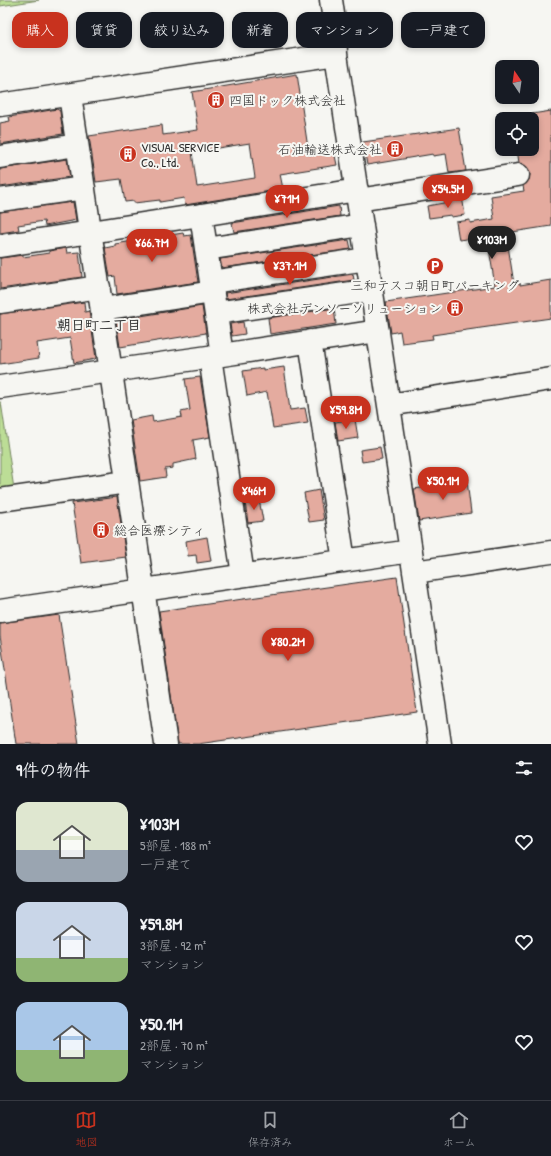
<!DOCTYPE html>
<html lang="ja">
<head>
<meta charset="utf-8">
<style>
  body { margin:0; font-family:"Patrick Hand","Klee One",sans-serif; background:#242831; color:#f1f3f6; height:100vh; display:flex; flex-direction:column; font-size:15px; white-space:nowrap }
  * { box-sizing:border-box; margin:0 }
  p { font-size:13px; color:#9ea1a6 }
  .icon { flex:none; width:22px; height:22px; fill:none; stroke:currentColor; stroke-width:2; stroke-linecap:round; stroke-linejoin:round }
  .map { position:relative; height:744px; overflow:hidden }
  .sheet { display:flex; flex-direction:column; background:#171b24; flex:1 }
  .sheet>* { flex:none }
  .hud { position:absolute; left:12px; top:12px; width:527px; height:36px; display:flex; gap:8px }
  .needle { width:26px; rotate:347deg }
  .buttons { position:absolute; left:495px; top:60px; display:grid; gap:8px }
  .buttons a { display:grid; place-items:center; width:44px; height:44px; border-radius:8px; background:#171b24; box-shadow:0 2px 6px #0003; font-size:20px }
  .price { position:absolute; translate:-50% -34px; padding:0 9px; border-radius:14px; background:#c8321e; color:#fff; font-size:13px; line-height:26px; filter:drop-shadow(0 1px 2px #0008) }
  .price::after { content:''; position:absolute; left:50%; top:24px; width:12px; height:9px; margin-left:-6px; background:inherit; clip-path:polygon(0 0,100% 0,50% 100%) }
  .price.active { background:#222; color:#fff }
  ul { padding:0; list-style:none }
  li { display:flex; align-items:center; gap:12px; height:100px; padding:0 16px }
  li span { display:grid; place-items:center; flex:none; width:112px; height:80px; border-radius:12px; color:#555 }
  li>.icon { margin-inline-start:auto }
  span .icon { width:48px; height:48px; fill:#fffc; stroke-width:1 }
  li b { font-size:17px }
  h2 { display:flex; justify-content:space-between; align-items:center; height:48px; padding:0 16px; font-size:17px }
  .pill { padding:0 14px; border-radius:12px; background:#171b24; box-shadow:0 2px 6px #0003; font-size:14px; line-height:36px }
  .pill.active { background:#c8321e; color:#fff }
  .menu { display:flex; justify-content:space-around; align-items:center; height:56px; border-top:1px solid #363941; background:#171b24; font-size:11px; color:#9ea1a6 }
  .menu a { display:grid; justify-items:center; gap:2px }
  .menu .active { color:#c8321e }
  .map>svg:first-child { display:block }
</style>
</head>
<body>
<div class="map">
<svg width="551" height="744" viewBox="0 0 551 744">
  <rect width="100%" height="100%" fill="#f6f6f2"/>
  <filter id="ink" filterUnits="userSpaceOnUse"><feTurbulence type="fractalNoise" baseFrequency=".025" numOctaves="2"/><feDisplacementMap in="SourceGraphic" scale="8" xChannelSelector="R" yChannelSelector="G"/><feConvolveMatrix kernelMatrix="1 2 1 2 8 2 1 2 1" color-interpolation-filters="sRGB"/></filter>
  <g filter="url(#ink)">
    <path fill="#bcdd96" stroke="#748460" d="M0,0H39L0,6Z
      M0,402H1L14,489L0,491Z"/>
    <path fill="#e4ab9f" stroke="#2b2b2b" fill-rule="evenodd" d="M297,74L309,155L334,151L337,165L280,174L283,189L185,205L184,198L160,202V200L134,203V201L125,202L121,179L96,182L89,136L162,125L163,135L198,130L192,92ZM250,143L255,178L197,187L192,152Z
      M57,109L60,111L63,134L0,144V123L10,121L9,117Z
      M551,111V226L506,233L514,284L520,283V285L551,280V318L432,335L433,339L402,343L400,331L391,333L386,302L495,286L487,236L459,240L456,222L470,220V223L494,219L491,196L524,191L523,186L529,180L530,173L527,167L519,163L517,149H532V114Z
      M459,128L466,171L449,173L446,154L433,156V154L367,165L363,142Z
      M67,159L70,177L0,187V169Z
      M462,196L465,215L451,217V215L429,218L427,206L449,202L448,199Z
      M73,202L76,220L45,226L44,221L18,225L19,230L0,233V212Z
      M339,206L340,216L234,232L232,223Z
      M183,233L184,236L191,235L198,282L117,294L115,276L110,277L105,248L115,246V244Z
      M349,240L351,249L222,268L220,259Z
      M66,248L67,253L79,252L82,277L0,289V258L23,255V257L49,253V251Z
      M353,274L354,280L226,299L225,293Z
      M84,302L85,312L89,311L96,358L95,359L74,363L70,338L37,343L39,358L0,364V314Z
      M202,306L206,333L120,347L116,320Z
      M334,308L336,324L270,334L268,318Z
      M243,322L245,334L232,336L230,324Z
      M284,367L290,410L305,408L308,423L273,428L267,392L247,396L243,371L263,368V370Z
      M200,377L210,437L193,440L196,459L173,464V468L165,469L166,477L140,481L131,420L152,416L153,422L182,417L181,412L190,410L185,379Z
      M355,419L358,438L338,441L335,422Z
      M380,447L382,459L362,462L360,450Z
      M467,481L471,513L419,521L414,489Z
      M319,490L324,520L309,522L304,493Z
      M117,497L126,557L81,563L72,503Z
      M259,499L263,521L248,523L245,502Z
      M207,537L211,561L197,563L196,555L188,556L186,541Z
      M397,577L417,712L198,744H178L159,611Z
      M59,615L79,744H16L0,636V623Z"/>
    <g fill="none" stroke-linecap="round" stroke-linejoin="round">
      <g stroke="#2b2b2b" stroke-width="25">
        <path id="minor" d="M331,0L335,28L336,54L440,744
          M70,95L166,744
          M0,105L336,54
          M0,157L77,145
          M0,200L84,188
          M358,200L518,175
          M201,215L222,355
          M0,246L201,215L357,190
          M206,249L362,225
          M211,282L367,259
          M0,302L99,287
          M102,309L213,292
          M216,313L372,290
          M310,341L344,561
          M210,357L243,575
          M0,387L222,355L378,331
          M389,405L551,379
          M0,500L127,482
          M414,572L551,552
          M0,611L411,551"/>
      </g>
      <use href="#minor" stroke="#f6f6f2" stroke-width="22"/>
    </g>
  </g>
  <defs>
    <g id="building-disc" transform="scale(0.9)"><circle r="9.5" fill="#c8321e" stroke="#f6f6f2"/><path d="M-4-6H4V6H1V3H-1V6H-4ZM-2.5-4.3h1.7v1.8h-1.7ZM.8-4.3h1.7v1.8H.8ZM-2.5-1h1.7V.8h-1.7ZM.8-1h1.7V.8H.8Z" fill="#fff"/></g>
    <g id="parking-disc" transform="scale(0.9)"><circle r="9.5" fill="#c8321e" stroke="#f6f6f2"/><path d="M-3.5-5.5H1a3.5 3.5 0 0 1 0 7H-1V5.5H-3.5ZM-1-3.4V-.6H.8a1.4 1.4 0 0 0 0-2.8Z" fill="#fff"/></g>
  </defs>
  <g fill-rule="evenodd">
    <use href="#building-disc" x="216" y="100"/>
    <use href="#building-disc" x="395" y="149"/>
    <use href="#building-disc" x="128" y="154"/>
    <use href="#parking-disc" x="435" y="266"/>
    <use href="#building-disc" x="455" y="308"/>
    <use href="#building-disc" x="101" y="530"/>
  </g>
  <g text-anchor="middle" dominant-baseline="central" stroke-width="4" stroke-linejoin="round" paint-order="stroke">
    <g font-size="13" fill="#2b2b2b" stroke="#f6f6f2" text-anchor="start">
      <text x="229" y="100">四国ドック株式会社</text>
      <text x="141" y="147">VISUAL SERVICE<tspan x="141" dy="15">Co., Ltd.</tspan></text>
      <text x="382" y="149" text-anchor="end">石油輸送株式会社</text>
      <text x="435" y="285" text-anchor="middle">三和テスコ朝日町パーキング</text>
      <text x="442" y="308" text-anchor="end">株式会社デンソーソリューション</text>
      <text x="114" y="530">総合医療シティ</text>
    </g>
    <g font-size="14" font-weight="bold" fill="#2b2b2b" stroke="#f6f6f2">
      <text x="99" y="324">朝日町二丁目</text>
    </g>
  </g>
</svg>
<div class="buttons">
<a><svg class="needle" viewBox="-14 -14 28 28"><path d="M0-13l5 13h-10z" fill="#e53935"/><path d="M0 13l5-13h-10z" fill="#9ea1a6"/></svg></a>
<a><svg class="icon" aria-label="locate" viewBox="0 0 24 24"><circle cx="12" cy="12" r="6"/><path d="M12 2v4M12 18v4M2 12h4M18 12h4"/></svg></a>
</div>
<b class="price" style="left:448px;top:209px">¥54.5M</b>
<b class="price" style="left:287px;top:219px">¥71M</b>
<b class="price active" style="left:492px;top:260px">¥103M</b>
<b class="price" style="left:152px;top:263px">¥66.7M</b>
<b class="price" style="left:290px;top:286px">¥37.1M</b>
<b class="price" style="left:346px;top:430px">¥59.8M</b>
<b class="price" style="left:443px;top:501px">¥50.1M</b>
<b class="price" style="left:254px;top:511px">¥46M</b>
<b class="price" style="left:288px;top:662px">¥80.2M</b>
<div class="hud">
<a class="pill active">購入</a>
<a class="pill">賃貸</a>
<a class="pill">絞り込み</a>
<a class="pill">新着</a>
<a class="pill">マンション</a>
<a class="pill">一戸建て</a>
</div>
</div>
<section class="sheet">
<h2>9件の物件<svg class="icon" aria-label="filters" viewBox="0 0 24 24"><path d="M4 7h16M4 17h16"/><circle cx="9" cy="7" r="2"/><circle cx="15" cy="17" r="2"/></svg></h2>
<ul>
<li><span style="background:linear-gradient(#dfe7d0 60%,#9aa5b1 0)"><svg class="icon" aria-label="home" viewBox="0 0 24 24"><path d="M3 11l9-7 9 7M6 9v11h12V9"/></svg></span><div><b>¥103M</b><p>5部屋 · 188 m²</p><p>一戸建て</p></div><svg class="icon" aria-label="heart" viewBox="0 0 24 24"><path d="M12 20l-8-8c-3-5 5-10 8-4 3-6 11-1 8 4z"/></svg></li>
<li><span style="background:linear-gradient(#c9d6e8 70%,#8fb573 0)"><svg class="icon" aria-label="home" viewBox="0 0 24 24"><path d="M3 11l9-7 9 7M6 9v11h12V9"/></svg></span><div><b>¥59.8M</b><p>3部屋 · 92 m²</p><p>マンション</p></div><svg class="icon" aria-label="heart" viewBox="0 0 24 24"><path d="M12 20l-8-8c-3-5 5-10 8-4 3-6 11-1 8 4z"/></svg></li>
<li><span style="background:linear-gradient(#a9c7e8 60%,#8fb573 0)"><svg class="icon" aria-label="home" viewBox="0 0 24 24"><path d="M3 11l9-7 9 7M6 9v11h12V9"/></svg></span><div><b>¥50.1M</b><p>2部屋 · 70 m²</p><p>マンション</p></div><svg class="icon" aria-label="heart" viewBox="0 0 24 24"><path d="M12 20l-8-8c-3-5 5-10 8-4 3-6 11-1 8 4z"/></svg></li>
</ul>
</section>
<nav class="menu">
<a class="active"><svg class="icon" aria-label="map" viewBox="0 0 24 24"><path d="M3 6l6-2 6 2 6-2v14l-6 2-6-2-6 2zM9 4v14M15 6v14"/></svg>地図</a>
<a><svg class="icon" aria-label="saved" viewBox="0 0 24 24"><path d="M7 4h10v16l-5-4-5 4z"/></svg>保存済み</a>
<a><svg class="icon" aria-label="home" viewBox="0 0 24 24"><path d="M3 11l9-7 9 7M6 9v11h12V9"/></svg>ホーム</a>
</nav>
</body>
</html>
